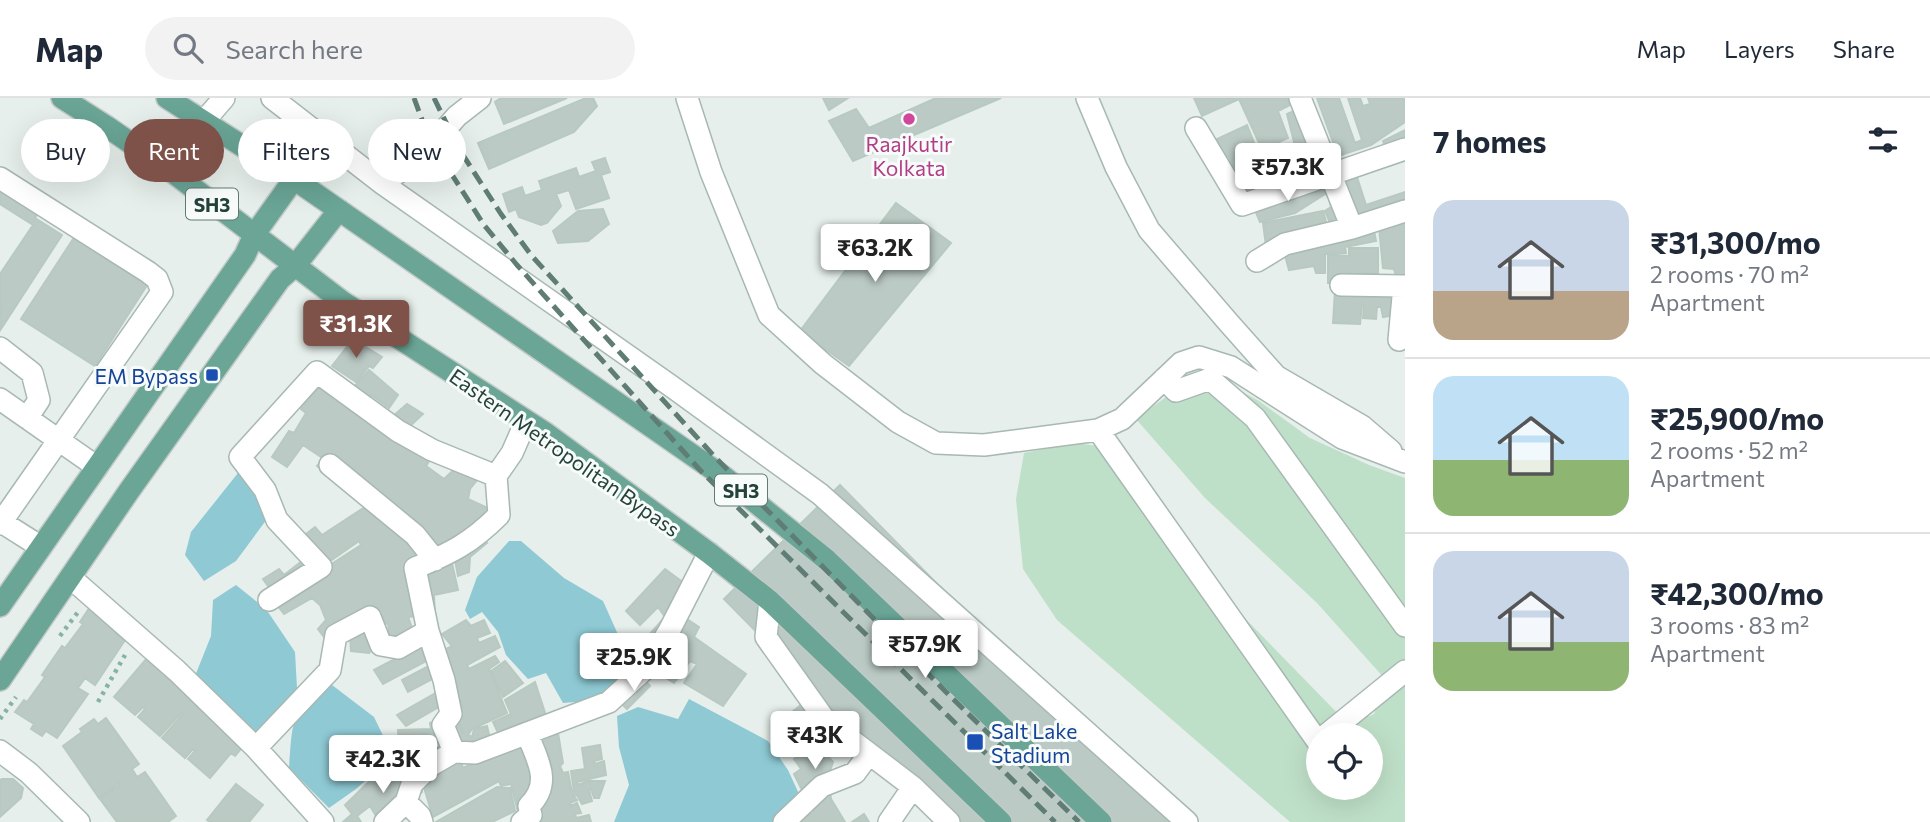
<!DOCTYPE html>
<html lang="en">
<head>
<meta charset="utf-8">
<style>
  body { margin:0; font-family:Commissioner,sans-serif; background:#f2f2f3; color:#1f2937; height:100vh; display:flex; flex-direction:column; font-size:26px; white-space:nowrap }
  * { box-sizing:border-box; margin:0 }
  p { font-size:23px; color:#747a83 }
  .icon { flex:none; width:38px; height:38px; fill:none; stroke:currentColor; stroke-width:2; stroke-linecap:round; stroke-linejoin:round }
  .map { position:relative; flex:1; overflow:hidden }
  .side { display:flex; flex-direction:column; background:#fff; width:525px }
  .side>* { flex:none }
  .guide { position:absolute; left:21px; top:21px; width:665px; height:63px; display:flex; gap:14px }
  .buttons { position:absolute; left:1306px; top:625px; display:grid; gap:14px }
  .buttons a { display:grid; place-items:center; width:77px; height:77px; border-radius:50%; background:#fff; box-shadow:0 7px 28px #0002; font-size:35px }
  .price { position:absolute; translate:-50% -60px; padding:0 16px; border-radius:7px; background:#fff; color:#222; font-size:23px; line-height:46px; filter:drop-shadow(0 2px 4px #0008) }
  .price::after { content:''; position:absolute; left:50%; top:42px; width:21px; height:16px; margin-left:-10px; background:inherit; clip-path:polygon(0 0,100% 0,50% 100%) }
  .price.active { background:#7f5249; color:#fff }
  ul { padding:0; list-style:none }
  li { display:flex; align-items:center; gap:21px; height:175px; padding:0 28px }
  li+li { border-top:2px solid #e0e1e3 }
  li span { display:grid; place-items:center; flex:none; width:196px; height:140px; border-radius:21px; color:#555 }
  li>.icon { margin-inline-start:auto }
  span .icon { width:84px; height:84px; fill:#fffc; stroke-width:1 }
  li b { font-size:30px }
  h2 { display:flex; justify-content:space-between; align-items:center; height:84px; padding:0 28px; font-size:30px }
  .chip { padding:0 24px; border-radius:32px; background:#fff; box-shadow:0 7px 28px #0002; font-size:24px; line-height:63px }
  .chip.active { background:#7f5249; color:#fff }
  header { display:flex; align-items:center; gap:42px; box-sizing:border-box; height:98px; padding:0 35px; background:#fff; border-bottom:2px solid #e0e1e3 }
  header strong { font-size:33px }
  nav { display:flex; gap:38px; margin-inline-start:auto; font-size:24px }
  .search { width:490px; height:63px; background:#f2f2f3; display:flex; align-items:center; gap:18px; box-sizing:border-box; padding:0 24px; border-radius:38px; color:#747a83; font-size:26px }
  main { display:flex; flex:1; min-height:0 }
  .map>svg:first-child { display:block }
</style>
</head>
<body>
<header>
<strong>Map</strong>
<div class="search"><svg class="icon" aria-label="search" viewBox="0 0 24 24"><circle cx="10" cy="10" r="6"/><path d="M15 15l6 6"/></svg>Search here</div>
<nav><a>Map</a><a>Layers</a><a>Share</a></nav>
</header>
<main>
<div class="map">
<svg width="1405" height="724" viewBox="0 0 1405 724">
  <rect width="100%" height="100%" fill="#e6efeb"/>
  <path fill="#bfe0c8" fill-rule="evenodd" d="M1203,272L1259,303L1310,340L1369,367L1405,380V724H1290L1057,522L1023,471L1016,401L1024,355L1075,345L1106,349L1159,432L1349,627L1374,616L1385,581L1317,505L1205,400L1136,321ZM1318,637H1370V690H1318Z"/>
  <path fill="#8ec9d4" d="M238,375L257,387L267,421L236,463L204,483L185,457L191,434Z
    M509,443H521L564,480L603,503L620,541L621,587L587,603L563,605L546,575L528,581L506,557L498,534L482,514L470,521L465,512L477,479Z
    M236,487L266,511L295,554L297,590L274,620L256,635L195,578L211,538L213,502Z
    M332,587L374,619L393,658L356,691L329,710L289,670C293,622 289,614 332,587Z
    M689,601L768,643L788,672L799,696L778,724H614L629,687L619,649L617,618L638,609L678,621Z"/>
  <path fill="#bbcac4" stroke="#b8c9c2" stroke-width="2" d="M501,0H567L504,26L495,4Z
    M586,0H593L597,8L574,34L489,71L478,45Z
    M823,0H848L829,12Z
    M936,0H1001L853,63L829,23L856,11L869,30Z
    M1194,0H1287L1290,7L1278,13L1288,40L1270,48L1259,45L1239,1L1202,18Z
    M1317,0H1339L1355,45L1362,42L1348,0H1360L1363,8L1370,6L1368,0H1405V24L1371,47L1338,58Z
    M1300,10L1324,69L1246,100L1228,57L1223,60L1213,43L1247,27L1255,47L1271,49L1274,55L1295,48L1287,16Z
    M1405,32V45L1386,52L1383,43Z
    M605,60L610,74L601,77L609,100L576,111L569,92L556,96L561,108L547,125L541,127L519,119L516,111L509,114L503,96L522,89L525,98L542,92L539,83L576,70L579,79L596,73L592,64Z
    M1355,73L1366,107L1405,94V105L1354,122L1340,79Z
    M1324,81L1347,123L1332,130L1325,113L1331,109Z
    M1321,85L1325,96L1295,115L1260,124L1253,107Z
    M0,87L39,113L35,120L62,137L1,231L0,176L33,127L0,106Z
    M896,105L951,145L849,268L800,233Z
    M603,111L609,126L588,143L558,145L553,133L578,113Z
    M1323,113L1328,131L1266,148L1263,125Z
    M1405,122V181L1397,182L1394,171L1383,170L1379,129Z
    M1373,127L1376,143L1345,149L1346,155L1325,156V175H1316L1314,168L1289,172L1283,150Z
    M75,138L149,184L95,268L21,221Z
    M1349,150H1378V175H1359L1360,185H1352V176L1349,175V185H1328V157L1349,158Z
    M1335,192L1397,196L1396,217L1383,219L1381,209H1377L1376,221L1363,220L1364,208L1362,206L1360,226L1333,225Z
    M353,241L382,259L373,270L369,268L356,284L332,268Z
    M369,272L398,297L389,310L371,297L369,300L392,319L407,306L423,316L409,329L439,348L426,368L444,381L460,366L481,377L470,391L468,401L494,413L475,433L487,445L470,459L469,474L458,478L455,462L451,461L458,492L434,497L435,516L408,519L413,532L409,554L426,547L453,583L446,551L452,548L442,536L466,522L471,528L484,522L490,535L477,540L479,545L495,538L500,549L467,567L469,571L495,558L499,564L489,571L507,615L472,631L468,637L472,639L474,631L487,628L491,645L419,668L404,679L397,674L398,660L425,659L426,652L448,647L434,638L435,649L427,650L426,637H423V647L399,648L398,632L431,631L430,625L454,617L462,635H464L454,611L463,608L458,598L406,628L397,617L439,593L434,580L408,594L402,582L429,568L426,563L383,586L374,572L395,561L393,555L382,544L389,535L388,526L384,525L385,538L369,555L351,553L350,537L334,530L324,539L318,531L326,522L320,507L312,500L284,516L274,503L361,447L359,443L326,466L273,495L263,481L279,471L284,477L316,452L306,436L315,429L322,437L368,407L317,368L324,361L303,347L287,369L272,359L289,333L294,335L306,315L301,311L329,275L353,290Z
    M840,387L1171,724H944L724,501Z
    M665,471L688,488L687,521L699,529L694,539L746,576L723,608L684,585L697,566L690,563L674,585L655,573L678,538L668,533L635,575L625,564L665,519L658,509L640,527L626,513Z
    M90,509L120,530L116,536L125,542L95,587L85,580L78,590L88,596L57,640L46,633L42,638L31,631L34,626L15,614L24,602L27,604L45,579L42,577L62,548L65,550L83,526L80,524Z
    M147,560L170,575L166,579L172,583L175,580L245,646L235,658L231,655L210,680L188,661L195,653L193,651L185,660L162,640L183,616L181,615L160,638L138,619L145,611L143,609L135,617L114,599Z
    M505,563L523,585L503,599L491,573Z
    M642,579L650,588L627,611L618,602Z
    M535,584L548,624L501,641L493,624L511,616L505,602Z
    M801,607L819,633L830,641L821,650L833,664L828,679L831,701L845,724H798L814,714L811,704L805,698L794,676L801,671L794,661L814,648L807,642L817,634L815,632L803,641L790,625L792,614Z
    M106,620L139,666L132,671L137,679L145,674L176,718L168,724H117L100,701L120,687L119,685L99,700L63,648L82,634L80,631L94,621L98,626Z
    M557,629L563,665L560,668L563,675L568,674L572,694L574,693L571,673L585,671L582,650L600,647L602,661L594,663L595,666L604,663L606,677L577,684L578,687L588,683H605L599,700H594L591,691L589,692L592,703L582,706L577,697L574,698L577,702L570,705L571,708L577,705L581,715L575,716L576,720L589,717L591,724H536L519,718L511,686L501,688L499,683L433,719L422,683L460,661L463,670L537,634L544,656L540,633Z
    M390,663L397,683L414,676L422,694L379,723L370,708L357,718L361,724H343L352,716L345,707Z
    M2,681H13L23,690L21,700L0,719V682Z
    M236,686L263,707L249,724H210L207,722Z
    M497,689L510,690L515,713L492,724H436Z
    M864,716L869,724H852Z"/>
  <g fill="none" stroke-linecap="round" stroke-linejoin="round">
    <g stroke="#a8b8b2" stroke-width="24">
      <path id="minor" d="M272,0L383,86L671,288L820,396L1187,724
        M687,0L711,74L769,217L823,266L898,324L936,345L984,347L1098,332L1122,321L1181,265L1199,259L1231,269L1342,340L1405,364
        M1087,0L1116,69L1149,132L1228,224L1276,278L1362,328L1391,353
        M1300,0L1352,130
        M1196,30L1242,107L1405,51
        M171,73L204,23L224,0
        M0,80L148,174L157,181L162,194L0,426
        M383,86L425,54L457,18L480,0
        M1257,163L1285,146L1352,130L1405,113
        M1341,187L1405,188
        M1399,242L1404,188
        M0,250L32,275L39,302L27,320
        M1164,281L1176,293L1210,281L1255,320L1405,528
        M0,301L97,369
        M1098,332L1318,644
        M330,367L415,437L435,462
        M0,423L41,449
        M71,480L177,573L256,650L323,724
        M269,502L321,469L277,422L265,392L240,359L317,274L398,333L432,352L496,378
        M770,503L766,539L825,622L913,689L949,724
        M1326,637L1405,573
        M256,650L330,572L336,537L370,519L381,547L398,550L428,533
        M0,653L29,675L79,724
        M454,654L443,627L451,616L444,582L428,533L415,470C451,455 471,445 499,417L496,378L512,355L526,323
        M406,704L420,718L422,724
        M385,724L406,704L412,686L430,668L454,654L475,655L609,604L647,569L669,533L709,455
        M522,724L531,717L529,708C553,684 537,662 527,635
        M784,724L822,688L855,675L869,656
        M889,724L913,689"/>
    </g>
    <g stroke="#c2cac8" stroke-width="24">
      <path id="major" d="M62,0L106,28L171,73L343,204L544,334L709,455L770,503L1001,724
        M167,0L294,81L724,379L827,462L1101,724
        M0,508L245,157L254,137L294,81
        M0,582L129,393L280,181L295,168L339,112"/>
    </g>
    <path stroke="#86b3a5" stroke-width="4.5" stroke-dasharray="3.5 5" stroke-linecap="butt" d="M60,538L78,514
      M98,604L125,557
      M0,621L16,599"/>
    <use href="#minor" stroke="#fff" stroke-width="21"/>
    <use href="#major" stroke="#6aa596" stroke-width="21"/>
    <path stroke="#5f7d75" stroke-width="5" stroke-dasharray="14 7" stroke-linecap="butt" d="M414,0L425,30L442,61L484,127L517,167L700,372L1055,724
      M434,0L459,51L501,116L531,157L714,358L946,594L1079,724"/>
  </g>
  <circle fill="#d1479c" stroke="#f7fbf9" stroke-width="2.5" cx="909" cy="21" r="7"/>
  <g fill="#1a4fb4" stroke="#f7fbf9" stroke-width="2.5">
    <rect x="205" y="270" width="14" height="14" rx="3.5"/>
    <rect x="966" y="635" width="18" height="18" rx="3.5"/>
  </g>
  <g text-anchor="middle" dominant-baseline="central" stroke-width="6" stroke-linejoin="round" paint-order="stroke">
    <g fill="#f7fbf9" stroke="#637a73" stroke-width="2">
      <rect x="186" y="90.5" width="52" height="31" rx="5"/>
      <rect x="715" y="376.5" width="52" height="31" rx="5"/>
    </g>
    <g font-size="19" font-weight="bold" fill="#24423a">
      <text x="212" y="106">SH3</text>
      <text x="741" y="392">SH3</text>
    </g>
    <g font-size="21" fill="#b23c85" stroke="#f7fbf9">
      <text x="909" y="45">Raajkutir<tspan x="909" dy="24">Kolkata</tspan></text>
    </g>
    <g font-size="21" fill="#164399" stroke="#f7fbf9" text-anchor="end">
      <text x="198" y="277">EM Bypass</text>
      <text x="991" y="632" text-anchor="start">Salt Lake<tspan x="991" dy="24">Stadium</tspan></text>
    </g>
    <g font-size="21" fill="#24423a" stroke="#f7fbf9">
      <text transform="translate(565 354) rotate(35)">Eastern Metropolitan Bypass</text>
    </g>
  </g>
</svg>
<div class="buttons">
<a><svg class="icon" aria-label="locate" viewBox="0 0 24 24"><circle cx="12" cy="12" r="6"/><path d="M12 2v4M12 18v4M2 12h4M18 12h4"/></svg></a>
</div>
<b class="price" style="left:1288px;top:105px">₹57.3K</b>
<b class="price" style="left:875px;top:186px">₹63.2K</b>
<b class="price active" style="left:356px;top:262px">₹31.3K</b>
<b class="price" style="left:925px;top:582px">₹57.9K</b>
<b class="price" style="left:634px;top:595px">₹25.9K</b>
<b class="price" style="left:815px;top:673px">₹43K</b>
<b class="price" style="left:383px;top:697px">₹42.3K</b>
<div class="guide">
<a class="chip">Buy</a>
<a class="chip active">Rent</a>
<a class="chip">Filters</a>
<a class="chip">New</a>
</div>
</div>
<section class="side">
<h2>7 homes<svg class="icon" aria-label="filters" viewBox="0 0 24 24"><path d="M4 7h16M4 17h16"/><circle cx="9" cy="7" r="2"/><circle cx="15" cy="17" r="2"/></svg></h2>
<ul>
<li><span style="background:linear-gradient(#c9d6e8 65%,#b9a48a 0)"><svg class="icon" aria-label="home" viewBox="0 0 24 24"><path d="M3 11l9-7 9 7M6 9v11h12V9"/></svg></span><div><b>₹31,300/mo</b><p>2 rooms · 70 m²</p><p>Apartment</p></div></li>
<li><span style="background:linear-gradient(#bfe0f5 60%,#8fb573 0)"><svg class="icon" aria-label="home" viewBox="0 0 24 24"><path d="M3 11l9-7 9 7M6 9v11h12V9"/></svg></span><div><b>₹25,900/mo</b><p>2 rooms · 52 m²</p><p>Apartment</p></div></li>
<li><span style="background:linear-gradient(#c9d6e8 65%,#8fb573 0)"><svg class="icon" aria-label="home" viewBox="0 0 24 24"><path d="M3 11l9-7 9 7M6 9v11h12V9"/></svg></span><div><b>₹42,300/mo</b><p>3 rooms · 83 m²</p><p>Apartment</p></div></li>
</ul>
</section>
</main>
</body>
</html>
